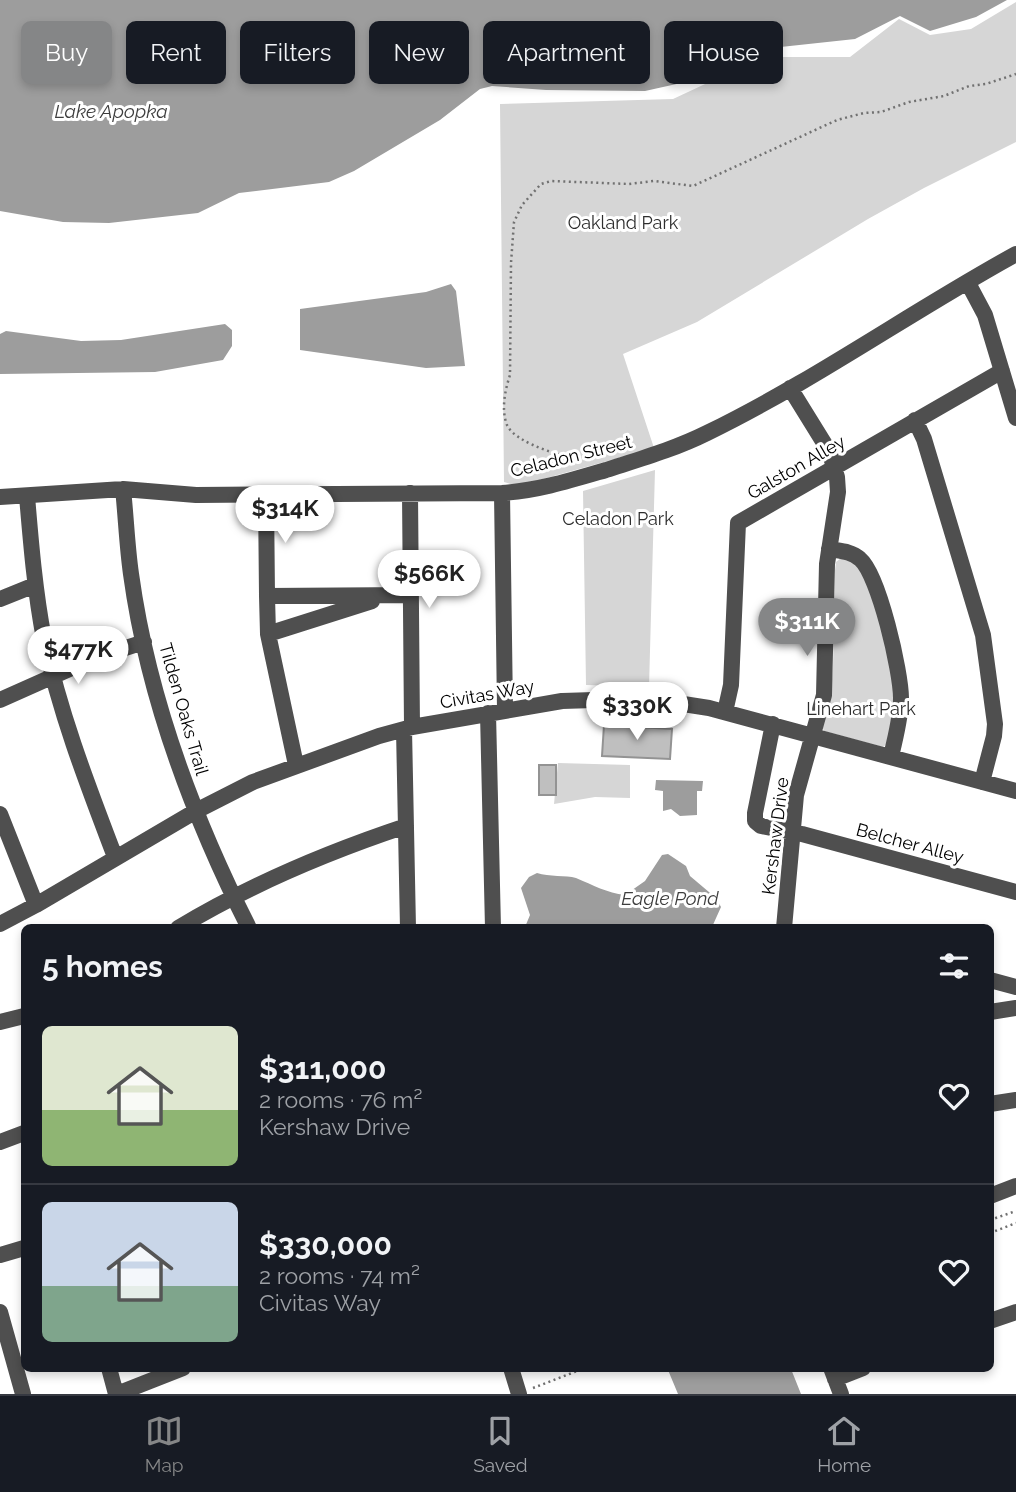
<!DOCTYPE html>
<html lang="en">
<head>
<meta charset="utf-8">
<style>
  body { margin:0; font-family:Raleway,sans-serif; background:#20242c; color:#f1f3f6; height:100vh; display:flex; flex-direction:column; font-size:26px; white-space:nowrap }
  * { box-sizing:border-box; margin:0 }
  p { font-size:23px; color:#9ea1a6 }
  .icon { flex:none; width:38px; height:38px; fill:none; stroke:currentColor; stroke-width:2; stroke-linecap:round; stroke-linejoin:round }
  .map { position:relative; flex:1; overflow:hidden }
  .panel { position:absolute; left:21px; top:924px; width:973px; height:448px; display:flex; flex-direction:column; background:#171b24; border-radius:10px; box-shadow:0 4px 10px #0003 }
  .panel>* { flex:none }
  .top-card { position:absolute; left:21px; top:21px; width:975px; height:63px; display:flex; gap:14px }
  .price { position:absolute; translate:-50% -60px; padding:0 16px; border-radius:24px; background:#fff; color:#222; font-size:23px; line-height:46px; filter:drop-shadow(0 2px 4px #0008) }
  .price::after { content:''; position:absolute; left:50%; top:42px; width:21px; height:16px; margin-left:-10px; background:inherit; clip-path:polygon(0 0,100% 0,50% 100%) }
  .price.on { background:#858687; color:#fff }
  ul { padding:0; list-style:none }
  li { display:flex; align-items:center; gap:21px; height:175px; padding:0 21px }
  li+li { border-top:2px solid #363941 }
  li span { display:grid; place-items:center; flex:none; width:196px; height:140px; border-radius:10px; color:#555 }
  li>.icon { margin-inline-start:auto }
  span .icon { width:84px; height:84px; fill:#fffc; stroke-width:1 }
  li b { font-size:30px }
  h2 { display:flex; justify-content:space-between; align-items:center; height:84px; padding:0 21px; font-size:30px }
  .tag { padding:0 24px; border-radius:10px; background:#171b24; box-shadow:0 4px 10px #0003; font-size:24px; line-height:63px }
  .tag.on { background:#858687; color:#fff }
  .menu { display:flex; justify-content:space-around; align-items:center; height:98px; border-top:2px solid #363941; background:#171b24; font-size:19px; color:#9ea1a6 }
  .menu a { display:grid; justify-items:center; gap:4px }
  .menu .on { color:#858687 }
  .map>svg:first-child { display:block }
</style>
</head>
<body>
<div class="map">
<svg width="1016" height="1394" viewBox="0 0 1016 1394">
  <rect width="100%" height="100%" fill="#fff"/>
  <path fill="#d6d6d6" d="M1016,2V142L924,188L868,219L697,322L623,354L654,448L518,486L504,482L500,104L673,99L763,57H850L899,19L930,35L971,29Z
    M655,470L649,687L586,685L583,491Z
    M841,558C850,559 857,565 862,573C875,594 893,664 894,689C895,708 892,725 888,743L883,747L824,731L822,726L831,693L833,666L835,570L836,562Z
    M558,763L630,765V798L595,797L554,804Z"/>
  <path fill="#9d9d9d" d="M0,0H1007L976,17L930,31L900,16L855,39L762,49L690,81L645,91L546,90L492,86L480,89L440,120L354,171L329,182L239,193L198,213L109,223L63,222L0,211Z
    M451,284L456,291L465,366L426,368L300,350V309L426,292Z
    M225,324L232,330V346L223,360L155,372L0,374V334L6,331L81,341L121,340Z
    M656,780L703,781L702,791H697V815L680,816L671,809L663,811V791L655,790Z
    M668,854L686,866L690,876L716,898L721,907L712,927H525L530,915L521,888L529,877L537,873C549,877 566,875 576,878C593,885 607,893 625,895L645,881L662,855Z
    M693,1368L719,1372L724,1368L791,1369L801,1394H678L668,1370Z"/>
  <path fill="#bfbfbf" stroke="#939393" stroke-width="2" d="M604,725L672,729L670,759L602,756Z
    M539,765H556V795H539Z"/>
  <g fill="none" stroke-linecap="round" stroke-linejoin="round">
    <path stroke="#717171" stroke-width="2.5" stroke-dasharray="2 3.5" stroke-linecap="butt" d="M592,459C572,461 515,444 507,425C501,410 505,390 510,375L511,263L514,222L522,205L541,184L551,181L629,184L654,181L693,186L837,120L864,113L881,112L909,102L944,96L969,86L986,84L1016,74
      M990,1220L1016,1211
      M990,1233L1016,1223
      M533,1388L585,1368"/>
    <path stroke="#4f4f4f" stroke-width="16" d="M968,283L985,315L1016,418
      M915,420L924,439L983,635L995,724L994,736L982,782
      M123,489C126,517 127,546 131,574C148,698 193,817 249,928
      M410,493L412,727
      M502,493L505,710
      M266,495L267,596
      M27,496C31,544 35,592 44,639C60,714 88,786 115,857
      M0,497L123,489L196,495L502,493C537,491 572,480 606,470C640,459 675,449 707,433C814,381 912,311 1016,254
      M829,549C840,551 851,551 860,559C879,575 901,672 901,698C901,718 895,738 891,757
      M0,599L35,585
      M268,634L372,601
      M0,700L92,659L144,642
      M725,712L731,685L738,523L1002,371
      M488,713L493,928
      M773,724L755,813V821L761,826L802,834L1016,892
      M404,729L408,928
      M296,765L268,634L267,596L411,595
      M0,814L36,905
      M0,924L36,905L196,811L253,782L379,736L412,727L562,701L626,699L664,701L709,708L1016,791
      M178,928C251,884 325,853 406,826
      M784,928L796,795L824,695L827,564L838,492L837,477L829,451L790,388
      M990,980L1016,987
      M990,1012L1016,1008
      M0,1022L24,1016
      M990,1104L1016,1100
      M0,1142L24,1133
      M990,1196L1016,1186
      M0,1255L24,1248
      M0,1312L23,1394
      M990,1321L1016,1312
      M109,1368L116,1394
      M511,1368L519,1394
      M831,1368L841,1394
      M835,1379L863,1368
      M117,1394L183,1368"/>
  </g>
  <g text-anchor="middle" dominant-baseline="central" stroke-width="6" stroke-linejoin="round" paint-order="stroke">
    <g font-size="18" fill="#2d2d2d" stroke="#fff">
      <text x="623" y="222">Oakland Park</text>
      <text x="618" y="518">Celadon Park</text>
      <text x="861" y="708">Linehart Park</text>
    </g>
    <g font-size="18" fill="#000" stroke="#fff">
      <text transform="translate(571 456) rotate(-14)">Celadon Street</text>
      <text transform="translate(796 467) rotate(-30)">Galston Alley</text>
      <text transform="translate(487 694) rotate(-10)">Civitas Way</text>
      <text transform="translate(184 709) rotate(74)">Tilden Oaks Trail</text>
      <text transform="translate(775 836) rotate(-83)">Kershaw Drive</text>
      <text transform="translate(910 843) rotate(15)">Belcher Alley</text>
    </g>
    <g font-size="19" font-style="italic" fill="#3e3e3e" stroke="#fff">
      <text x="111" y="111">Lake Apopka</text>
      <text x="670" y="898">Eagle Pond</text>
    </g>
  </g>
</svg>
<b class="price" style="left:285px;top:545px">$314K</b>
<b class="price" style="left:429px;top:610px">$566K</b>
<b class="price on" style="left:807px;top:658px">$311K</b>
<b class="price" style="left:78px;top:686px">$477K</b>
<b class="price" style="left:637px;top:742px">$330K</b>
<div class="top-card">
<a class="tag on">Buy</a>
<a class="tag">Rent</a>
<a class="tag">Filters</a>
<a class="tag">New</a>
<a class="tag">Apartment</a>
<a class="tag">House</a>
</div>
<section class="panel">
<h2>5 homes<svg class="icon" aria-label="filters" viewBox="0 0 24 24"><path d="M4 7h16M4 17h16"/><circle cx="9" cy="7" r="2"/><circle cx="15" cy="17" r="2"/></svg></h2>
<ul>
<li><span style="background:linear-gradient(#dfe7d0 60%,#8fb573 0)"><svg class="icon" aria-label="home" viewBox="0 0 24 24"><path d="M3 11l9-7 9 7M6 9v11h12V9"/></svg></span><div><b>$311,000</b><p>2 rooms · 76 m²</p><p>Kershaw Drive</p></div><svg class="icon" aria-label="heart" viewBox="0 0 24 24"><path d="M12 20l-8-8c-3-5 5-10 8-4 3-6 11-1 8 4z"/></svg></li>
<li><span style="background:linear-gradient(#c9d6e8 60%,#7fa58c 0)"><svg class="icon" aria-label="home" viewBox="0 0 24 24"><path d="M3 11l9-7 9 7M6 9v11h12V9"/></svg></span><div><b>$330,000</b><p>2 rooms · 74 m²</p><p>Civitas Way</p></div><svg class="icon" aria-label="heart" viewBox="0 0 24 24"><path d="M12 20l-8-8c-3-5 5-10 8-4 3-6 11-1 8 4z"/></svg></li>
</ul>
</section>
</div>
<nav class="menu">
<a class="on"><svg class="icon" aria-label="map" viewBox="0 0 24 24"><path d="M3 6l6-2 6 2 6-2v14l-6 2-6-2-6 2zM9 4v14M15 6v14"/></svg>Map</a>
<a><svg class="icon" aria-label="saved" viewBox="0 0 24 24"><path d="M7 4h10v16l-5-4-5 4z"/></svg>Saved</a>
<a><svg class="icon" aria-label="home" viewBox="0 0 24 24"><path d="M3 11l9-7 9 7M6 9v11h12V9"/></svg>Home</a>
</nav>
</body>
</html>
